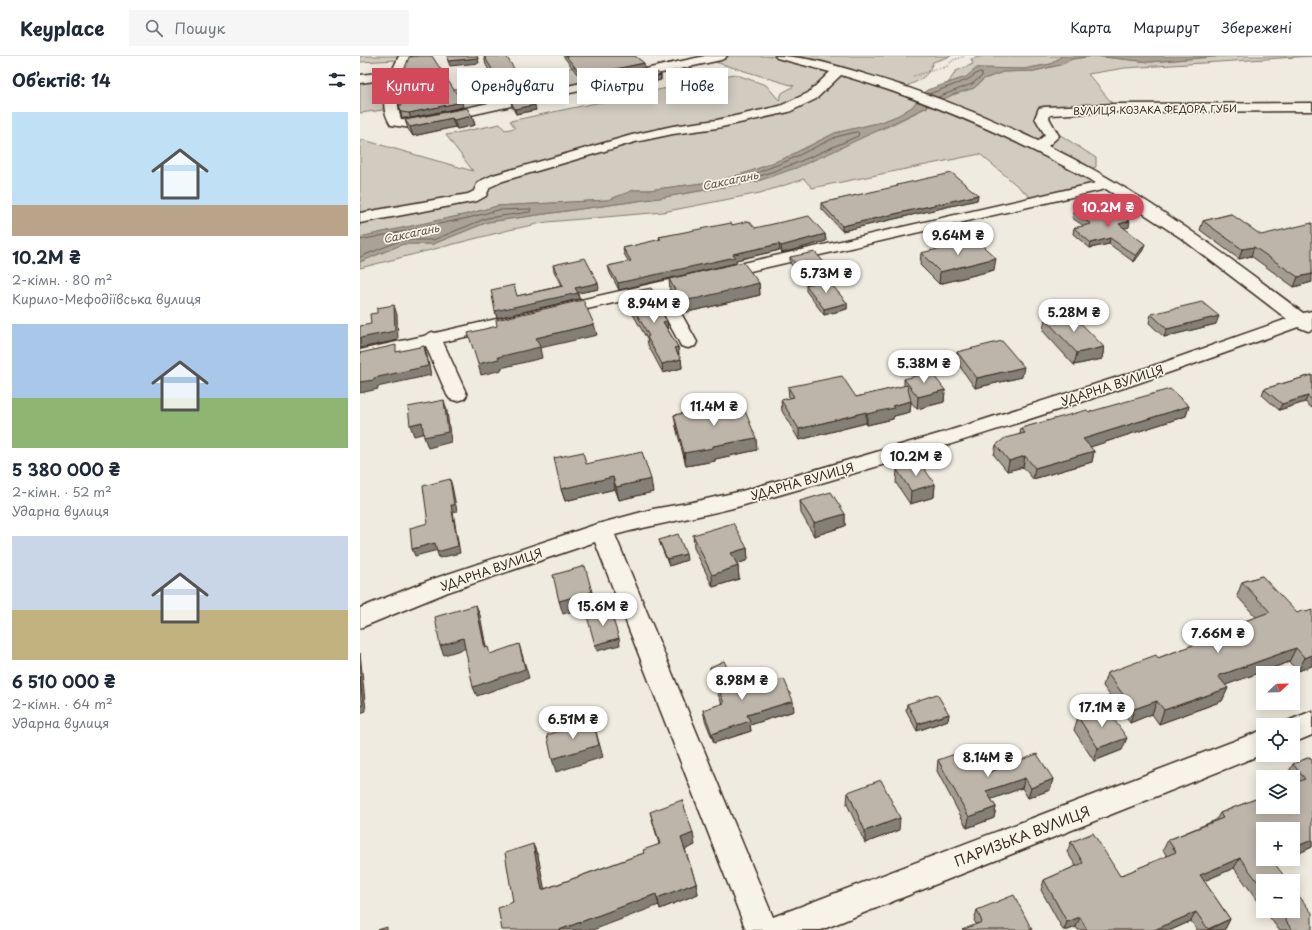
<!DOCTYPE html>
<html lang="uk">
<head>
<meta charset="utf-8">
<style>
  body { margin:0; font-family:"Playpen Sans",sans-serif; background:#f6f6f7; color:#1f2937; height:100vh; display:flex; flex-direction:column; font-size:15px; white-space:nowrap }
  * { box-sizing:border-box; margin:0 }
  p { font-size:13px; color:#747a83 }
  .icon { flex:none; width:22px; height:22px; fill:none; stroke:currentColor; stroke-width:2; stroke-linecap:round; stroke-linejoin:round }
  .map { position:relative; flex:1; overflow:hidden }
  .details { display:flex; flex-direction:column; background:#fff; width:360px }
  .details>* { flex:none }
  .hud { position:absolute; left:12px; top:12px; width:380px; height:36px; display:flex; gap:8px }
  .needle { width:26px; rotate:68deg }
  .fabs { position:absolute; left:896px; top:610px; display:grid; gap:8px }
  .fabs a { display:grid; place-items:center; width:44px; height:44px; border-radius:0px; background:#fff; box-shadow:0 2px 10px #0003; font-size:20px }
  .price { position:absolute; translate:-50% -34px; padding:0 9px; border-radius:14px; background:#fff; color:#222; font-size:13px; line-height:26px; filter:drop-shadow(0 1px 2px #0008) }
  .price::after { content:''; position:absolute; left:50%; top:24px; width:12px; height:9px; margin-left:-6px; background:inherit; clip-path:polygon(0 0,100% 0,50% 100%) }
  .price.on { background:#d1495b; color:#fff }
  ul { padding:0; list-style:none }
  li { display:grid; align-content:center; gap:8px; height:212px; padding:0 12px }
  li span { display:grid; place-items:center; height:124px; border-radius:0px; color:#555 }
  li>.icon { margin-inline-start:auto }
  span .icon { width:72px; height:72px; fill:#fffc; stroke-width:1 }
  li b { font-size:17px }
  h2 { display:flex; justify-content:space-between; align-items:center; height:48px; padding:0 12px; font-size:17px }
  .tag { padding:0 14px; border-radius:0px; background:#fff; box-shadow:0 2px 10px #0003; font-size:14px; line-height:36px }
  .tag.on { background:#d1495b; color:#fff }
  header { display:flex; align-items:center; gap:24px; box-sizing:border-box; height:56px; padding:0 20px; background:#fff; border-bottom:1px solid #e0e1e3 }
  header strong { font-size:19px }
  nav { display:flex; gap:22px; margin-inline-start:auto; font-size:14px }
  .search { width:280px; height:36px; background:#f6f6f7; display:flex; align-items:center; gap:10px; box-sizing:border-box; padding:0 14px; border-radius:0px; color:#747a83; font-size:15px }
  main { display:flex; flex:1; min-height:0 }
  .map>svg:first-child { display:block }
</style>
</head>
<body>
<header>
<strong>Keyplace</strong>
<div class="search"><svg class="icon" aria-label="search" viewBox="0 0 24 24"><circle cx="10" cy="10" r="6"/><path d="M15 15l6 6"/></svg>Пошук</div>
<nav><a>Карта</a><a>Маршрут</a><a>Збережені</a></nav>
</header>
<main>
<section class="details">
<h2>Об’єктів: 14<svg class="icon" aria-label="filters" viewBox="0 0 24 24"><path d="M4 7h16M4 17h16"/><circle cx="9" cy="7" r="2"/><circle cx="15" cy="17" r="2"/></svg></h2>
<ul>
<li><span style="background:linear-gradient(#bfe0f5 75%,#b9a48a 0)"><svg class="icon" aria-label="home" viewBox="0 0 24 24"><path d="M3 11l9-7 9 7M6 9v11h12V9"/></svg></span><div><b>10.2M ₴</b><p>2-кімн. · 80 m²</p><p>Кирило-Мефодіївська вулиця</p></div></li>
<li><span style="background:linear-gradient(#a9c7e8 60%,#8fb573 0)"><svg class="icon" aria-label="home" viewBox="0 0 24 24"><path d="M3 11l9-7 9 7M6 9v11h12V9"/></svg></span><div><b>5 380 000 ₴</b><p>2-кімн. · 52 m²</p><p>Ударна вулиця</p></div></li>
<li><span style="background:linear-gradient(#c9d6e8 60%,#c2b280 0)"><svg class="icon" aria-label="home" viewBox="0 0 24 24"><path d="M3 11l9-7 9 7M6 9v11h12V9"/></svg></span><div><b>6 510 000 ₴</b><p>2-кімн. · 64 m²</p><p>Ударна вулиця</p></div></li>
</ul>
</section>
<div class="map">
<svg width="952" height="874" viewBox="0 0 952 874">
  <rect width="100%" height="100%" fill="#efebe0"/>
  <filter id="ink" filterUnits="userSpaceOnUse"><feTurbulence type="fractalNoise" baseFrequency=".025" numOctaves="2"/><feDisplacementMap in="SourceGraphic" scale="8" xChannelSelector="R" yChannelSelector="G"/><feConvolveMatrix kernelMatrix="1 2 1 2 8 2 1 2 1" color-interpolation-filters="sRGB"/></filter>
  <g filter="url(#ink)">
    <path fill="#d1cbc0" stroke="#867a6f" d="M0,0H39L37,4L0,6Z
      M361,0H591L573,6C567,23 558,25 542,32L562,39L552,51L539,59L522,66L475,77L425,102L389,116L358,125L289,134H274L248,144L137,150L108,158L0,181V83L113,115L86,79L140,68L145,74L155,72L150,65L374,18L406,29L419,44L422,37L434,30L345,3Z
      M624,0H702L691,8L664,13L617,12L606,21L588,27L596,15L613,8L611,3Z
      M734,0L790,6L864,0H952L765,12L728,18L756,52L684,55L688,71L736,102V111L727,114L749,128L675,145L620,98L452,132L444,123L400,137L303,156L187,166L149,174L0,212V206L43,188H73L128,166L299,142L398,125L529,70L592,39L614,32L624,23L643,16L674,15L700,9L712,3Z
      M236,7L248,20L60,64H48L44,62L83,36Z
      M25,23L23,54L0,57V25Z"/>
    <path fill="#aaa296" stroke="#7e7266" d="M702,0H864L790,6L734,0L712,3L700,9L674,15L643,16L624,23L614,32L592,39L472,96L436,112L398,125L299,142L128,166L73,188H43L0,206V181L108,158L137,150L248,144L274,134H289L358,125L389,116L425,102L475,77L522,66L539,59L552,51L567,34L606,21L617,12L664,13L691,8Z"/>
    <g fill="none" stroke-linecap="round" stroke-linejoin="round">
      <path stroke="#675a4e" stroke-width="1" d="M569,38L607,24L619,16L622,17V20L612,28L578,41
        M497,76L499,77L498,80L434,108L397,121L393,120L394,118L427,105L476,81Z
        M0,184L108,162L138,154L171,153L170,156L127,162L73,184H42L0,201"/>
      <g stroke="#3b2a1e" stroke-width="3">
        <path id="minor" d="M39,0H51C41,21 33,40 41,63L51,64L345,0H367L365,2L361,4L51,72L31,69C16,47 29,21 39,0Z
          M415,0C445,0 470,8 498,16C560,34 620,57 678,85L685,79L675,62L679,52L684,51L756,48L952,47V55L756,56L690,59L689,62L699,80L688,90C781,135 861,195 943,257L952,255V274L948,275L938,271C756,337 571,397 384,449C342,461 298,467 255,479L413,861L903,674V698L461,874H386L235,486L88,536L0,572V552L70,524L234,469L293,453L333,446L382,435L585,376L802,307L927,263L821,182L746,133L308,234L337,286L335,290L328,292L321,290L319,286L293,238L83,286L107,339L104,343L97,345L90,343L87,339L66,290L0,306V294L64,280L72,276L75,277L736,127C654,82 571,45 481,19L456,43L429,56L357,72L313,78L275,86L143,125L130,131L126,140L117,145L0,167V157L108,138L114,135L118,126L133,119L272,79L313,70L357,64L420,50L448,37L470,16L417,2Z
          M18,17L22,18L24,21L22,24L0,27V19Z
          M952,655V679L933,687V669H922L923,667Z"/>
      </g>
      <path stroke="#3b2a1e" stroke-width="1.5" stroke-dasharray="0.5 2" stroke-linecap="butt" d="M553,20L586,11L593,4L605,0"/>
      <use href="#minor" fill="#f7f3e8" fill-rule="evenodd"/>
    </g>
    <path fill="#a39c92" stroke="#3b2a1e" d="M124,0L164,28L166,37L146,42L126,9Z
      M203,0H275L285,12L223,25Z
      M301,19V24L264,33L261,31L233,38L230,34V29Z
      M151,46L176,54L156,58L152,51Z
      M39,49L103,51L51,62H42Z
      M112,60L115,69L97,73L95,71L53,80L48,73L45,64Z
      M537,129L618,139L617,144L482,175L461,152V147L537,131Z
      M713,156L769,171L764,172L783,194L774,206L749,188L730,192L713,178L714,172L724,170L712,162Z
      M871,158L952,226L934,231L891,200L879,203L840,174L843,165Z
      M372,169L395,172L465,178L466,185L422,197L420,194L376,204V207L259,234L250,217L248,210L269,206L264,198L263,192L300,184L299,181Z
      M561,197L634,214L579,228L560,209Z
      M430,201L473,217V223L468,225L487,247V253L464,259L446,235V229L447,228L430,207Z
      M193,209L239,233L218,237L219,243L137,262L135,255L157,240L201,230L194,215Z
      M309,223L399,227L400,239L341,253L322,257L310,235Z
      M265,237L303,253L304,260L308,274L318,291L319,299H318L321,303L322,312L303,317L288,289L287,283L266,246Z
      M791,258L856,268L804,281L789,267Z
      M685,263L744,291L742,303L714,309L683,275Z
      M597,296L662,321L615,332L596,305Z
      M952,319V352L945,346L919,354L902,339L904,333Z
      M544,323L585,334L584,346L557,353L551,346L550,356L534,360L533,363L507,369L506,367L439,384L422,355L421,344L429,342L428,331L496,341L544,330Z
      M354,350L397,394L355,403V405L326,410L316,371L314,359L354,352Z
      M829,350L826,360L730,391L734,395L732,406L673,423L663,411L647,415L634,399L636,389L660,378L661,372L729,356Z
      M226,408L293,436L259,444L255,433L205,445L201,433Z
      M537,414L575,428L574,441L550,448L536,427Z
      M440,445L485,458V470L454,480L441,457Z
      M333,479L387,492L388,504L377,508L378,510L379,523L353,531L334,492Z
      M299,484L327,504L309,510L301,490Z
      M902,520L952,610L938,615L929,606L865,629L868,632L862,645L799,668L792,658L770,667L743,630L747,617L798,602L852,582L854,576L896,561L877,540L882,526Z
      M350,611L379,638L434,655L390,669L391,675L354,687L345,664L343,654L362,648L351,621Z
      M547,648L589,658L588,664L557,675L546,654Z
      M718,661L762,694L734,705L714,674Z
      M950,701L952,791L933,800V773L915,807L903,825V852L874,812L844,825L870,863L865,873L863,874H837L831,865L811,874H718L716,871L708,874H703L681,834L684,824L716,810L707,796L711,786L760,820L807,800L803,794L808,784L856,764L860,757L934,728L933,726V721H929L927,719L933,708Z
      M578,704L630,716L693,723L690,734L668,742L662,732L631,743L636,751L634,762L607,772L577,715Z
      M488,736L539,774L505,787L487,748Z
      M290,756L335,789L325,793L336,827L338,838L300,853L299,849L153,846L178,800L184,833L284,797L299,788Z
      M617,854L672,874L616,868L614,864Z
      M905,855H933L952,874H919Z"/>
    <path fill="#847f77" stroke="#3b2a1e" d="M118,2L119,7L90,10L88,5Z
      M284,7L285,12L223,25L222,20Z
      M301,19V24L264,33L263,28Z
      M260,26L261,31L233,38V33Z
      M164,28L166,37L146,42L144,33Z
      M102,46L103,51L51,62L49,57Z
      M175,49L176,54L156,58L155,53Z
      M112,60L115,69L97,73L94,64Z
      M92,62L95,71L53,80L50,71Z
      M618,139L617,144L482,175V170Z
      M770,165L769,171L758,174L759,168Z
      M465,178L466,185L422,197L421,190Z
      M750,182L749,188L730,192L731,187Z
      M419,188L420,194L376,204V207L259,234L258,227L373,198Z
      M785,188L783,194L774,206L776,200Z
      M894,191L891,200L879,203L882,193Z
      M636,202L634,214L579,228L580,216Z
      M473,217V223L448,229V223Z
      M952,218V226L934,231L938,221Z
      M238,227L239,233L218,237L219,243L137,262L135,255L215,232Z
      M399,227L400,239L341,253L322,257L321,245Z
      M487,247V253L464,259V253Z
      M34,249L37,259L38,284L0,292V282Z
      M303,253L304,261L300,254Z
      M859,260L856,268L804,281L807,273Z
      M307,265L308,274L303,266Z
      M234,268L237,279L180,292L182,302L141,312L142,314L121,319L118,308L138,301L176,282Z
      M64,290L67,299L71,319L17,331L18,333L0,337V326L14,322Z
      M318,291L319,299L315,300L314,292Z
      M744,291L742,303L714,309L717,297Z
      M321,303L322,312L303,317L302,308Z
      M664,311L662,321L615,332L617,322Z
      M585,334L584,346L557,353L558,341Z
      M948,340L945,346L919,354L922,348Z
      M84,344L87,355L91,386L68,392L64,381Z
      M551,345L550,356L534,360L533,363L507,369V358L532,350Z
      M829,350L826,360L721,394L723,383Z
      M506,356V367L439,384V373Z
      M62,366L66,377L54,380L50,369Z
      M396,382L397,394L355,403V405L326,410L324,397L353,390Z
      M734,395L732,406L673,423L675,412Z
      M665,400L663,411L647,415L649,405Z
      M253,421L255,433L205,445L201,433Z
      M90,423L92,430L97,455L93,456L100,497L79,502L77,496L91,449Z
      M291,423L293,436L259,444L256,431Z
      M575,428L574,441L550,448L551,435Z
      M485,458V470L454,480V467Z
      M75,487L78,494L55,500L52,493Z
      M387,492L388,504L372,510L371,497Z
      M326,498L327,504L309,510L307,503Z
      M378,510L379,523L353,531L352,519Z
      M232,536L235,549L203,558L199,545Z
      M116,549L120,559L128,601L125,592Z
      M103,582L107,592L84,599L80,590Z
      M259,582L260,589L237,595L235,589Z
      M159,588L162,598L169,622L117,640L113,631Z
      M936,592L929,606L852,634L858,620Z
      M0,597L6,655L0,657Z
      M952,599V610L938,615L945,602Z
      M868,632L862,645L799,668L804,654Z
      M433,645L434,655L390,669L391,675L354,687L352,678L387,659Z
      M797,645L792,658L770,667L774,653Z
      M589,658L588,664L557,675L558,668Z
      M233,665L243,701L196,716L192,703Z
      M767,682L762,694L734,705L738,692Z
      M665,722L662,732L624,746L626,735Z
      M693,723L690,734L668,742L671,732Z
      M636,751L634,762L607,772L609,761Z
      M540,762L539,774L505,787V775Z
      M333,777L335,789L324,794L321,782Z
      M952,784V791L933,800V792Z
      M173,788L178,800L187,845L182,834Z
      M880,802L874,812L835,829L840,819Z
      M910,803H925L904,812Z
      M336,827L338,838L300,853L297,842Z
      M296,838L299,849L233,874H199Z
      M836,856L831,865L811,874H794Z
      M720,861L716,871L708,874H704L707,866Z
      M870,863L865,873L863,874H848Z"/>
    <path fill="#bdb5aa" stroke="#3b2a1e" d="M61,0H72L102,46L49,57L41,56L39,49H42L40,25L49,1Z
      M87,0H117L118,2L88,5Z
      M124,0H146L164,28L144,33Z
      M206,0H275L284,7L222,20Z
      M295,15L301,19L263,28L260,26L233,33L230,29Z
      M171,42L175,49L155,53L151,46Z
      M107,52L112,60L94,64L92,62L50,71L45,64Z
      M592,117L618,139L482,170L461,147L538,130L537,129Z
      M744,147L770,165L759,168L785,188L776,200L750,182L731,187L714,172L731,168L713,156Z
      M871,158L901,179L952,167V218L938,221L894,191L882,193L843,165Z
      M449,160L465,178L421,190L419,188L373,198L375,201L258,227L248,210L271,205L263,192L301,183L299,181L371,167L372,169L389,165L395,172Z
      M616,184L636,202L580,216L561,197Z
      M455,196L473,217L448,223L430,201Z
      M225,202L238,227L215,232L218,237L135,255L131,234L154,229L157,240L203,230L193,209Z
      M383,206L399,227L339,242L321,245L309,223Z
      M467,223L487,247L464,253L446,229Z
      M291,232L303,253L300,254L307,265L303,266L318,291L314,292L321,303L302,308L287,281L289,280L265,237Z
      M223,244L234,268L176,282L180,291L138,301L139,303L118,308L108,277L137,270L136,264Z
      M842,246L859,260L807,273L791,258Z
      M34,249L35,275L0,282V270L11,268L10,258L17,257V252Z
      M711,257L744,291L717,297L685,263Z
      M642,285L664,311L617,322L597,296Z
      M36,289V296L64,290L68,310L14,322V324L0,326V297Z
      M571,316L585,334L558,341L544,323Z
      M952,319V344L948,340L922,348L904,333Z
      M482,320L496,341L547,329L551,345L532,350L534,352L507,358L506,356L439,373L421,344L434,341L428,331Z
      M810,333L829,350L723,383L734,395L675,412L665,400L649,405L636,389L645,382L665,377L661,372L727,354L729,356Z
      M84,344L88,376L64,381L62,366L50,369L48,351Z
      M381,345L396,382L353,390V392L324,397L314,359L354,352V350Z
      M223,396L226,408L282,396L291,423L256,431L253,421L201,433L194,402Z
      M560,407L575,428L551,435L537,414Z
      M90,423L94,449H91L98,490L77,496L75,487L52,493L50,472L68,467L63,430Z
      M471,436L485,458L454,467L440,445Z
      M373,467L387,492L371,497L378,510L352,519L333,479Z
      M318,478L326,498L307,503L299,484Z
      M225,510L232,536L199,545L193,519Z
      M902,520L937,557L944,554L946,556L952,554V599L945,602L936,592L858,620L868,632L804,654L797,645L774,653L747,617L796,599L798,602L858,580L854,576L910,556L882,526Z
      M116,549L125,592L128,591L130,598L159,588L165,613L113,631L103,582L80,590L75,561Z
      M250,554L259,582L235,589L227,560Z
      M364,605L379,638L424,623L433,645L387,659L390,665L352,678L343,654L364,647L350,611Z
      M0,621L3,649L0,650Z
      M577,638L589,658L558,668L547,648Z
      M745,651L767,682L738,692L718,661Z
      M233,665L239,689L192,703L187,679Z
      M615,691L630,716L677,698L693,723L671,732L665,722L626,735L636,751L609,761L578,704Z
      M950,701L952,704V784L933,792V773H903V803H911L928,825H903V833L880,802L840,819L870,863L848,873L836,856L794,874H727L720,861L707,866L684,824L723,807L711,786L733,777L760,820L816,796L808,784L863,762L860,757L903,740V751H933V728L945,723L933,708Z
      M521,724L540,762L505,775L488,736Z
      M322,744L333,777L321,782L336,827L297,842L296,838L199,874H142L138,852L153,846L145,797L173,788L182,834L284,797L283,794L300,788L290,756Z
      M933,832L952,857V874H932L919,855H933Z
      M654,839L672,874H602L622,866L617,854Z
      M27,871V874H18Z"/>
  </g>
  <g text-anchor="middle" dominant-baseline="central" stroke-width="3.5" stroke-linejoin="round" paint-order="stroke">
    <g font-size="10" fill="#3b2a1e" stroke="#f7f3e8">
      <text transform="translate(795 53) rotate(-1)">ВУЛИЦЯ КОЗАКА ФЕДОРА ГУБИ</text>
    </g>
    <g font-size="11" font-style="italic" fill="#625448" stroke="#f7f3e8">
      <text transform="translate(370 124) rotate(-12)">Саксагань</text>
      <text transform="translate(51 177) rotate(-12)">Саксагань</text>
    </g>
    <g font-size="12" fill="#3b2a1e" stroke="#f7f3e8">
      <text transform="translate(752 329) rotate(-18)">УДАРНА ВУЛИЦЯ</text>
      <text transform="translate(442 425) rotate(-16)">УДАРНА ВУЛИЦЯ</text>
      <text transform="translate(131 513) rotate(-19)">УДАРНА ВУЛИЦЯ</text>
    </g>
    <g font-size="14" fill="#3b2a1e" stroke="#f7f3e8">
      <text transform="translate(662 780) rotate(-21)">ПАРИЗЬКА ВУЛИЦЯ</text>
    </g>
  </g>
</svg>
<div class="fabs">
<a><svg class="needle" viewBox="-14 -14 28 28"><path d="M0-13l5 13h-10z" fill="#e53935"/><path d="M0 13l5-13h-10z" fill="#747a83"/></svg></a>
<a><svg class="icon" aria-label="locate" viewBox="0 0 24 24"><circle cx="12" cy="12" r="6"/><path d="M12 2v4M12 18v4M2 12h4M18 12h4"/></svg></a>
<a><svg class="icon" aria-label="layers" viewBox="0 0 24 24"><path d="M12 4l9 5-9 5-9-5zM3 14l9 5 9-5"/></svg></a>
<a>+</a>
<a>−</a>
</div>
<b class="price on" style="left:748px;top:172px">10.2M ₴</b>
<b class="price" style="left:598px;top:200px">9.64M ₴</b>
<b class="price" style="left:466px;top:238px">5.73M ₴</b>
<b class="price" style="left:294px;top:268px">8.94M ₴</b>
<b class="price" style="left:714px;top:277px">5.28M ₴</b>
<b class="price" style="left:564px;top:328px">5.38M ₴</b>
<b class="price" style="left:354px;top:371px">11.4M ₴</b>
<b class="price" style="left:556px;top:421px">10.2M ₴</b>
<b class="price" style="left:243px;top:571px">15.6M ₴</b>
<b class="price" style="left:858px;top:598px">7.66M ₴</b>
<b class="price" style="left:382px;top:645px">8.98M ₴</b>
<b class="price" style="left:742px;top:672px">17.1M ₴</b>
<b class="price" style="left:213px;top:684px">6.51M ₴</b>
<b class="price" style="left:628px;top:722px">8.14M ₴</b>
<div class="hud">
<a class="tag on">Купити</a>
<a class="tag">Орендувати</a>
<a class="tag">Фільтри</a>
<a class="tag">Нове</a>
</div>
</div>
</main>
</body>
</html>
